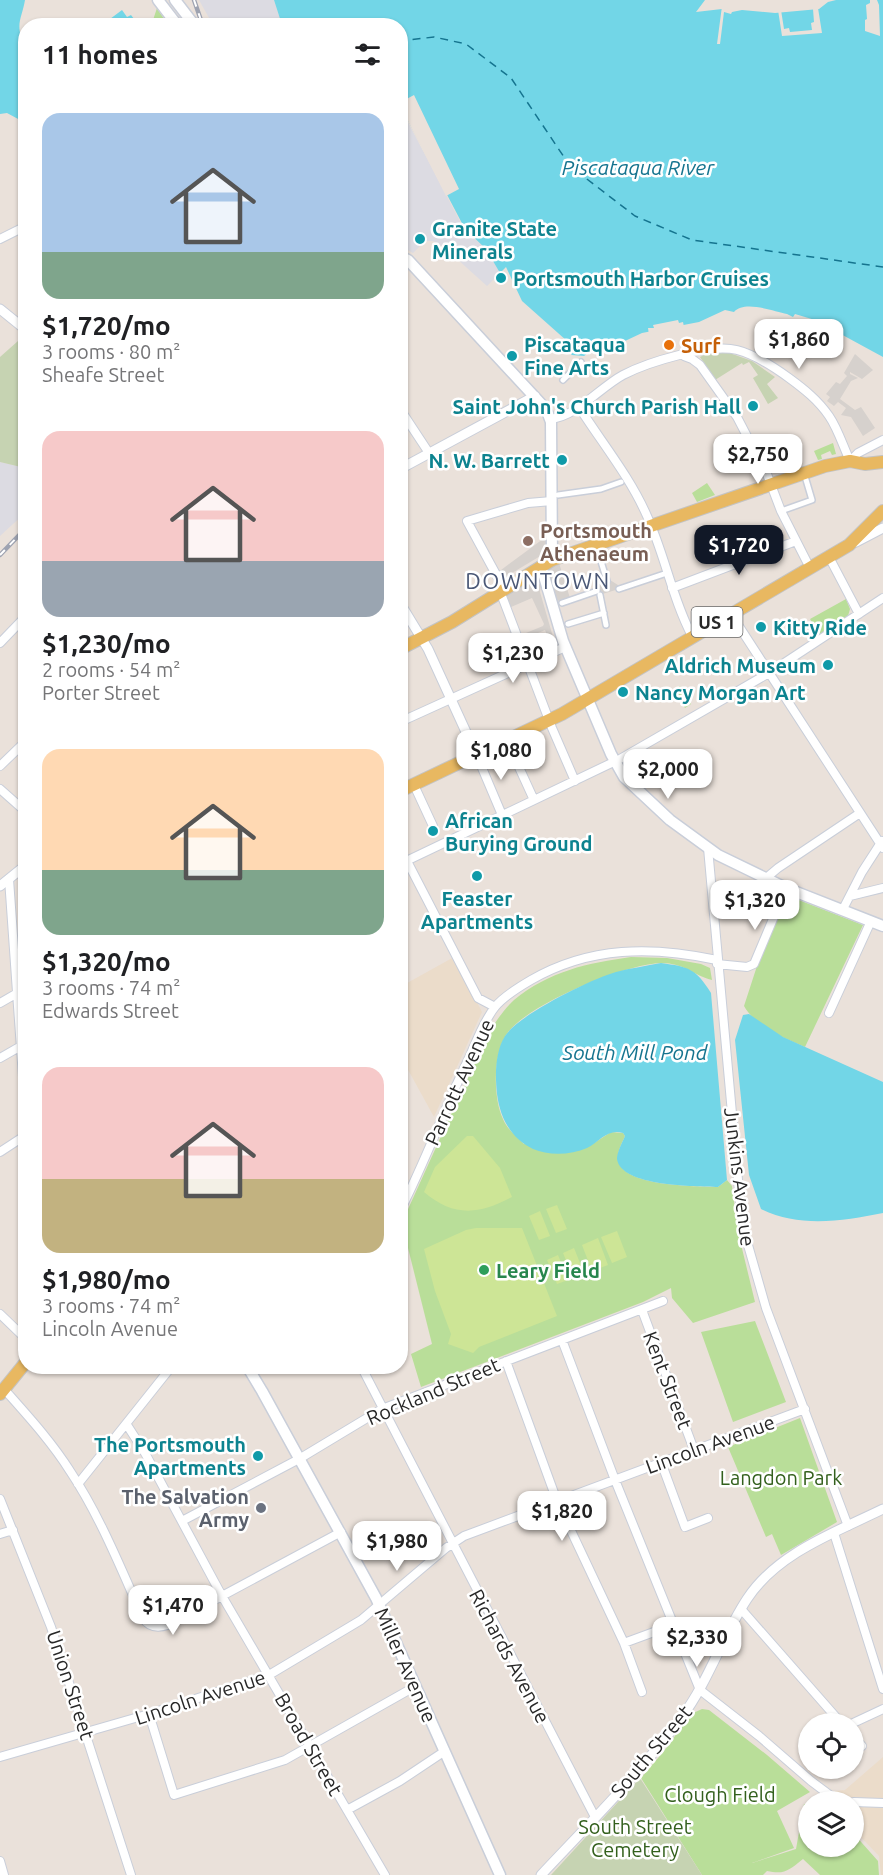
<!DOCTYPE html>
<html lang="en">
<head>
<meta charset="utf-8">
<style>
  body { margin:0; font-family:Ubuntu,sans-serif; background:#f2f2f2; color:#202124; height:100vh; display:flex; flex-direction:column; font-size:22px; white-space:nowrap }
  * { box-sizing:border-box; margin:0 }
  p { font-size:20px; color:#757577 }
  .icon { flex:none; width:33px; height:33px; fill:none; stroke:currentColor; stroke-width:2; stroke-linecap:round; stroke-linejoin:round }
  .map { position:relative; flex:1; overflow:hidden }
  .panel { position:absolute; left:18px; top:18px; width:390px; height:1356px; display:flex; flex-direction:column; background:#fff; border-radius:24px; box-shadow:0 2px 4px #0004 }
  .panel>* { flex:none }
  .tools { position:absolute; left:798px; top:1713px; display:grid; gap:12px }
  .tools a { display:grid; place-items:center; width:66px; height:66px; border-radius:50%; background:#fff; box-shadow:0 2px 4px #0004; font-size:30px }
  .price { position:absolute; translate:-50% -51px; padding:0 14px; border-radius:12px; background:#fff; color:#222; font-size:20px; line-height:39px; filter:drop-shadow(0 2px 3px #0008) }
  .price::after { content:''; position:absolute; left:50%; top:36px; width:18px; height:14px; margin-left:-9px; background:inherit; clip-path:polygon(0 0,100% 0,50% 100%) }
  .price.on { background:#111827; color:#fff }
  ul { padding:0; list-style:none }
  li { display:grid; align-content:center; gap:12px; height:318px; padding:0 24px }
  li span { display:grid; place-items:center; height:186px; border-radius:18px; color:#555 }
  li>.icon { margin-inline-start:auto }
  span .icon { width:108px; height:108px; fill:#fffc; stroke-width:1 }
  li b { font-size:26px }
  h2 { display:flex; justify-content:space-between; align-items:center; height:72px; padding:0 24px; font-size:26px }
  .map>svg:first-child { display:block }
</style>
</head>
<body>
<div class="map">
<svg width="883" height="1875" viewBox="0 0 883 1875">
  <rect width="100%" height="100%" fill="#eae1da"/>
  <path fill="#dcdbe2" d="M199,0H274L282,25H213Z
    M400,107L464,229L486,249L500,273L487,286L446,249L433,241H425L413,253L401,246Z
    M0,462L26,468L25,513L0,536Z"/>
  <path fill="#ebdcca" d="M454,957L482,1012L434,1117L401,1057L400,987Z
    M883,1757V1875H881L879,1856L854,1830V1802H832L835,1791L845,1790Z"/>
  <path fill="#b9de99" d="M157,8L168,25H153L152,23Z
    M833,443L836,454L832,455L830,451L821,455L822,459L818,460L814,451Z
    M707,483L715,495L697,502L692,493Z
    M846,599L850,609L848,616L820,635L810,619Z
    M680,686L691,704L685,708L674,690Z
    M786,895L863,925L805,1047C784,1038 755,1026 744,1006L757,966Z
    M631,957L667,958L701,964L710,968L712,980C692,975 685,963 661,963C625,964 525,1005 506,1035C493,1055 493,1098 503,1119C507,1129 516,1136 524,1144L588,1147L611,1132L623,1133L625,1136C622,1143 617,1152 618,1159C621,1187 696,1186 718,1187L727,1180L732,1186L738,1232L755,1302L693,1323L672,1298L671,1288L643,1302L421,1387L411,1354L432,1344L405,1236L404,1218L486,1037C494,1024 503,1010 514,1000C549,971 588,963 631,957Z
    M755,1321L786,1402L733,1422L701,1332Z
    M800,1418L837,1522L781,1555L772,1534L766,1537L728,1447Z
    M702,1709L709,1710L767,1755L810,1792L777,1811L794,1848L752,1863L796,1849L804,1804H808V1846H854V1834L878,1861L879,1875H820L803,1859C789,1870 785,1875 767,1871L763,1875H702L641,1778L664,1751L691,1714Z"/>
  <path fill="#c6d3b2" d="M18,341L25,347V468L0,462V357Z
    M724,351L752,361L775,377L767,384L778,398L768,404L753,378L758,375L749,362L743,365L742,363L715,380L700,357L706,354Z
    M640,1778L702,1875H551Z"/>
  <path fill="#cde596" d="M467,1136H473L500,1168L512,1197C479,1215 453,1217 424,1192L435,1167Z
    M557,1205L567,1229L556,1233L546,1209Z
    M540,1211L550,1236L539,1240L529,1216Z
    M476,1228H522L557,1316L479,1347L473,1353L448,1344L451,1334L435,1291L424,1249L466,1230Z
    M617,1231L627,1257L612,1263L601,1237Z
    M598,1238L608,1265L592,1271L582,1245Z
    M574,1248L584,1273L573,1277L563,1253Z
    M558,1255L568,1280L557,1284L547,1260Z"/>
  <path fill="#d6d1cd" d="M855,354L873,370L862,379L850,372V374L858,378L851,381L840,399L855,410L861,407L875,428L863,436L851,417L841,415L846,408L838,402L834,406L827,401L830,397L826,394L836,382L840,384L847,376L844,373Z
    M543,539L547,540V552L512,573V576L508,578L501,577L498,570H501Z
    M559,563L570,598L557,601L550,577L547,576L546,573L548,569Z
    M529,580L538,582L541,586L540,592L553,637L557,639L558,645L530,659L529,656L551,645L545,630L522,640L521,635L543,626L544,624L532,598L511,607L508,606L505,597Z
    M610,580L618,585L619,589L599,595L595,585Z"/>
  <path fill="#72d6e7" d="M0,0H25C22,18 14,26 25,44V120H20L7,113L0,114Z
    M274,0H705L696,12L722,9L732,12L742,10L775,13L819,9L828,2L836,0H883V357L815,320L795,314L793,317L787,314C773,311 744,300 734,312L725,310L699,322L642,333L608,349L604,341L584,356L572,355L567,350V341L522,301L506,267L500,273L486,249L465,229L401,107L400,26L282,25Z
    M122,10L127,17L131,15L137,23L148,22L153,25H102Z
    M661,963C689,967 695,968 711,993L727,1180L718,1187C696,1186 621,1187 617,1159C617,1152 622,1143 625,1136L623,1133C608,1128 599,1142 587,1148C571,1155 549,1156 533,1149C510,1138 500,1117 497,1094C495,1075 495,1052 505,1036C518,1015 591,979 616,972C631,968 646,966 661,963Z
    M749,1014L783,1037L883,1082V1213C843,1221 799,1228 761,1209L749,1175L735,1040L743,1015Z"/>
  <path fill="#eae1da" d="M870,0H877L879,5L880,36L865,31V20L867,19L866,5L870,3Z
    M722,6L733,10L731,14L724,12L720,44H717Z
    M818,8L822,33L782,36L778,10H781L784,29L789,28L790,32L812,30L811,23L814,22L813,9Z
    M414,95L459,189L446,196L401,107V102Z
    M678,320L679,323L683,322L684,327L649,335L648,328H654L653,325Z"/>
  <g fill="none" stroke-linecap="round" stroke-linejoin="round">
    <path stroke="#15748f" stroke-width="1.5" stroke-dasharray="8 6" stroke-linecap="butt" d="M400,45L408,40L434,37L466,44L511,78L570,166L635,216L692,240L883,267"/>
    <g stroke="#c9ced9" stroke-width="8">
      <path id="pedestrian" d="M563,380L581,362
        M558,495L601,489L621,482
        M781,511L812,500L804,473
        M596,545L607,581
        M619,589L667,573
        M600,595L606,625
        M562,603L597,591
        M568,624L604,613"/>
    </g>
    <g stroke="#c9ced9" stroke-width="10">
      <path id="minor" d="M0,239L26,226
        M684,356L692,359L700,365L737,417L749,440L765,469L781,511L810,568
        M579,407C602,443 630,477 647,516C665,555 672,598 692,636
        M400,409L429,453
        M550,419C576,417 599,388 623,375C648,362 710,343 737,350C756,355 774,367 789,378C804,389 818,400 829,416C838,429 843,446 850,461L858,453L883,440
        M829,557L859,614
        M672,588L796,541
        M504,589L467,521L528,503L552,501
        M500,591L552,728L575,781
        M731,614L883,848
        M0,643L26,616
        M24,691L26,690
        M400,722L565,647
        M507,741L534,800
        M477,756L502,815
        M0,766L26,741
        M414,785L433,826
        M0,789L26,812
        M708,848L742,1224L766,1308L848,1526
        M407,861L478,998L495,1007
        M400,864L620,759L769,673L883,598
        M9,879L23,1077L26,1085
        M765,879L778,868L860,813
        M850,896L883,888
        M843,909L862,872L882,841
        M717,964L747,967L754,964L786,888
        M0,1003L26,988
        M829,1013L871,921
        M0,1058L21,1046
        M0,1152L26,1135
        M400,1211C425,1162 444,1110 468,1060C476,1043 483,1022 495,1007C503,997 519,987 531,980C590,946 652,946 717,960
        M642,1310L694,1450
        M0,1314L26,1339
        M562,1340L615,1480L700,1690L759,1736L811,1781L831,1796L839,1800L849,1802
        M506,1361L557,1501L624,1643L673,1625
        M361,1366L595,1817
        M4,1389C27,1415 51,1441 70,1471C100,1516 121,1569 143,1618C149,1628 158,1628 168,1625L341,1532
        M127,1425L145,1453L222,1596L385,1875
        M661,1462L685,1527L708,1518
        M78,1484L172,1366
        M0,1499L51,1627L131,1875
        M182,1521L299,1459L382,1409L663,1301
        M834,1533L883,1689
        M0,1534L13,1530
        M741,1609L842,1724
        M624,1643L642,1692
        M149,1714L174,1795L285,1760L416,1686
        M851,1724L883,1709
        M854,1737L862,1746
        M0,1757L149,1714L269,1675L361,1620L446,1548L464,1536L805,1409
        M854,1802L883,1803
        M347,1810L400,1781L445,1751
        M0,1861L4,1875"/>
    </g>
    <g stroke="#c9ced9" stroke-width="11">
      <path id="tertiary" d="M0,309L26,330
        M400,469L535,396
        M856,542L883,528
        M400,603L428,649L477,756
        M0,886L26,865
        M541,1875C589,1824 639,1774 681,1718C709,1681 722,1637 747,1599C777,1553 836,1532 883,1509"/>
    </g>
    <g stroke="#c9ced9" stroke-width="13">
      <path id="secondary" d="M158,0L178,26
        M175,0L195,26
        M400,256L408,260L543,406L548,414L551,422L552,560
        M541,566L563,641L611,754L624,777L670,820L718,855L786,888L883,926
        M247,1366L262,1391L376,1598L500,1875"/>
    </g>
    <g stroke="#c3c3c3" stroke-width="14">
      <path id="primary" d="M400,649L452,622L552,560L825,466L850,461L865,464L883,462
        M400,791L562,714L849,545L883,511
        M0,1394L26,1362"/>
    </g>
    <use href="#pedestrian" stroke="#fff" stroke-width="5"/>
    <use href="#minor" stroke="#fff" stroke-width="8"/>
    <use href="#tertiary" stroke="#fff" stroke-width="9"/>
    <use href="#secondary" stroke="#fff" stroke-width="10"/>
    <use href="#primary" stroke="#e8b861" stroke-width="12"/>
    <g stroke="#9ea3b1" stroke-width="4.5">
      <path id="rail" d="M194,0L203,26
        M0,555L26,528"/>
    </g>
    <use href="#rail" stroke="#fff" stroke-width="2" stroke-dasharray="7" stroke-linecap="butt"/>
  </g>
  <g fill="#0f9aa8" stroke="#fff" stroke-width="2">
    <circle cx="420" cy="239" r="6"/>
    <circle cx="501" cy="278" r="6"/>
    <circle cx="512" cy="356" r="6"/>
    <circle cx="753" cy="406" r="6"/>
    <circle cx="562" cy="460" r="6"/>
    <circle cx="761" cy="627" r="6"/>
    <circle cx="828" cy="665" r="6"/>
    <circle cx="623" cy="692" r="6"/>
    <circle cx="433" cy="831" r="6"/>
    <circle cx="477" cy="876" r="6"/>
    <circle cx="258" cy="1456" r="6"/>
  </g>
  <circle fill="#e8710a" stroke="#fff" stroke-width="2" cx="669" cy="345" r="6"/>
  <circle fill="#8d6e63" stroke="#fff" stroke-width="2" cx="528" cy="541" r="6"/>
  <circle fill="#2e9e5b" stroke="#fff" stroke-width="2" cx="484" cy="1270" r="6"/>
  <circle fill="#6b7280" stroke="#fff" stroke-width="2" cx="261" cy="1508" r="6"/>
  <g text-anchor="middle" dominant-baseline="central" stroke-width="5" stroke-linejoin="round" paint-order="stroke">
    <rect fill="#fff" stroke="#686868" stroke-width="1.5" x="691.5" y="607" width="51" height="30" rx="4.5"/>
    <g font-size="18" font-weight="bold" fill="#282828">
      <text x="717" y="622">US 1</text>
    </g>
    <g font-size="20" font-weight="bold" fill="#0d838f" stroke="#fff" text-anchor="start">
      <text x="432" y="228">Granite State<tspan x="432" dy="23">Minerals</tspan></text>
      <text x="513" y="278">Portsmouth Harbor Cruises</text>
      <text x="524" y="344">Piscataqua<tspan x="524" dy="23">Fine Arts</tspan></text>
      <text x="741" y="406" text-anchor="end">Saint John's Church Parish Hall</text>
      <text x="550" y="460" text-anchor="end">N. W. Barrett</text>
      <text x="773" y="627">Kitty Ride</text>
      <text x="816" y="665" text-anchor="end">Aldrich Museum</text>
      <text x="635" y="692">Nancy Morgan Art</text>
      <text x="445" y="820">African<tspan x="445" dy="23">Burying Ground</tspan></text>
      <text x="477" y="898" text-anchor="middle">Feaster<tspan x="477" dy="23">Apartments</tspan></text>
      <text x="246" y="1444" text-anchor="end">The Portsmouth<tspan x="246" dy="23">Apartments</tspan></text>
    </g>
    <g font-size="20" font-weight="bold" fill="#c56008" stroke="#fff" text-anchor="start">
      <text x="681" y="345">Surf</text>
    </g>
    <g font-size="20" font-weight="bold" fill="#785e54" stroke="#fff" text-anchor="start">
      <text x="540" y="530">Portsmouth<tspan x="540" dy="23">Athenaeum</tspan></text>
    </g>
    <g font-size="20" fill="#282828" stroke="#fff">
      <text transform="translate(459 1082) rotate(-65)">Parrott Avenue</text>
      <text transform="translate(740 1177) rotate(83)">Junkins Avenue</text>
      <text transform="translate(668 1380) rotate(69)">Kent Street</text>
      <text transform="translate(433 1391) rotate(-23)">Rockland Street</text>
      <text transform="translate(710 1444) rotate(-20)">Lincoln Avenue</text>
      <text transform="translate(510 1656) rotate(62)">Richards Avenue</text>
      <text transform="translate(406 1665) rotate(66)">Miller Avenue</text>
      <text transform="translate(71 1685) rotate(72)">Union Street</text>
      <text transform="translate(200 1697) rotate(-18)">Lincoln Avenue</text>
      <text transform="translate(309 1744) rotate(60)">Broad Street</text>
      <text transform="translate(651 1751) rotate(-50)">South Street</text>
    </g>
    <g font-size="20" font-weight="bold" fill="#27864d" stroke="#fff" text-anchor="start">
      <text x="496" y="1270">Leary Field</text>
    </g>
    <g font-size="20" fill="#33601d" stroke="#fff">
      <text x="781" y="1477">Langdon Park</text>
      <text x="720" y="1794">Clough Field</text>
      <text x="635" y="1826">South Street<tspan x="635" dy="23">Cemetery</tspan></text>
    </g>
    <g font-size="20" font-weight="bold" fill="#5b616d" stroke="#fff" text-anchor="end">
      <text x="249" y="1496">The Salvation<tspan x="249" dy="23">Army</tspan></text>
    </g>
    <g font-size="21" font-style="italic" fill="#15748f" stroke="#fff">
      <text x="638" y="167">Piscataqua River</text>
      <text x="635" y="1052">South Mill Pond</text>
    </g>
    <g font-size="22" letter-spacing="1.5" fill="#4b5876" stroke="#fff">
      <text x="538" y="580">DOWNTOWN</text>
    </g>
  </g>
</svg>
<div class="tools">
<a><svg class="icon" aria-label="locate" viewBox="0 0 24 24"><circle cx="12" cy="12" r="6"/><path d="M12 2v4M12 18v4M2 12h4M18 12h4"/></svg></a>
<a><svg class="icon" aria-label="layers" viewBox="0 0 24 24"><path d="M12 4l9 5-9 5-9-5zM3 14l9 5 9-5"/></svg></a>
</div>
<b class="price" style="left:799px;top:370px">$1,860</b>
<b class="price" style="left:758px;top:485px">$2,750</b>
<b class="price on" style="left:739px;top:576px">$1,720</b>
<b class="price" style="left:513px;top:684px">$1,230</b>
<b class="price" style="left:501px;top:781px">$1,080</b>
<b class="price" style="left:668px;top:800px">$2,000</b>
<b class="price" style="left:755px;top:931px">$1,320</b>
<b class="price" style="left:562px;top:1542px">$1,820</b>
<b class="price" style="left:397px;top:1572px">$1,980</b>
<b class="price" style="left:173px;top:1636px">$1,470</b>
<b class="price" style="left:697px;top:1668px">$2,330</b>
<section class="panel">
<h2>11 homes<svg class="icon" aria-label="filters" viewBox="0 0 24 24"><path d="M4 7h16M4 17h16"/><circle cx="9" cy="7" r="2"/><circle cx="15" cy="17" r="2"/></svg></h2>
<ul>
<li><span style="background:linear-gradient(#a9c7e8 75%,#7fa58c 0)"><svg class="icon" aria-label="home" viewBox="0 0 24 24"><path d="M3 11l9-7 9 7M6 9v11h12V9"/></svg></span><div><b>$1,720/mo</b><p>3 rooms · 80 m²</p><p>Sheafe Street</p></div></li>
<li><span style="background:linear-gradient(#f6c9c9 70%,#9aa5b1 0)"><svg class="icon" aria-label="home" viewBox="0 0 24 24"><path d="M3 11l9-7 9 7M6 9v11h12V9"/></svg></span><div><b>$1,230/mo</b><p>2 rooms · 54 m²</p><p>Porter Street</p></div></li>
<li><span style="background:linear-gradient(#ffd9b3 65%,#7fa58c 0)"><svg class="icon" aria-label="home" viewBox="0 0 24 24"><path d="M3 11l9-7 9 7M6 9v11h12V9"/></svg></span><div><b>$1,320/mo</b><p>3 rooms · 74 m²</p><p>Edwards Street</p></div></li>
<li><span style="background:linear-gradient(#f6c9c9 60%,#c2b280 0)"><svg class="icon" aria-label="home" viewBox="0 0 24 24"><path d="M3 11l9-7 9 7M6 9v11h12V9"/></svg></span><div><b>$1,980/mo</b><p>3 rooms · 74 m²</p><p>Lincoln Avenue</p></div></li>
</ul>
</section>
</div>
</body>
</html>
